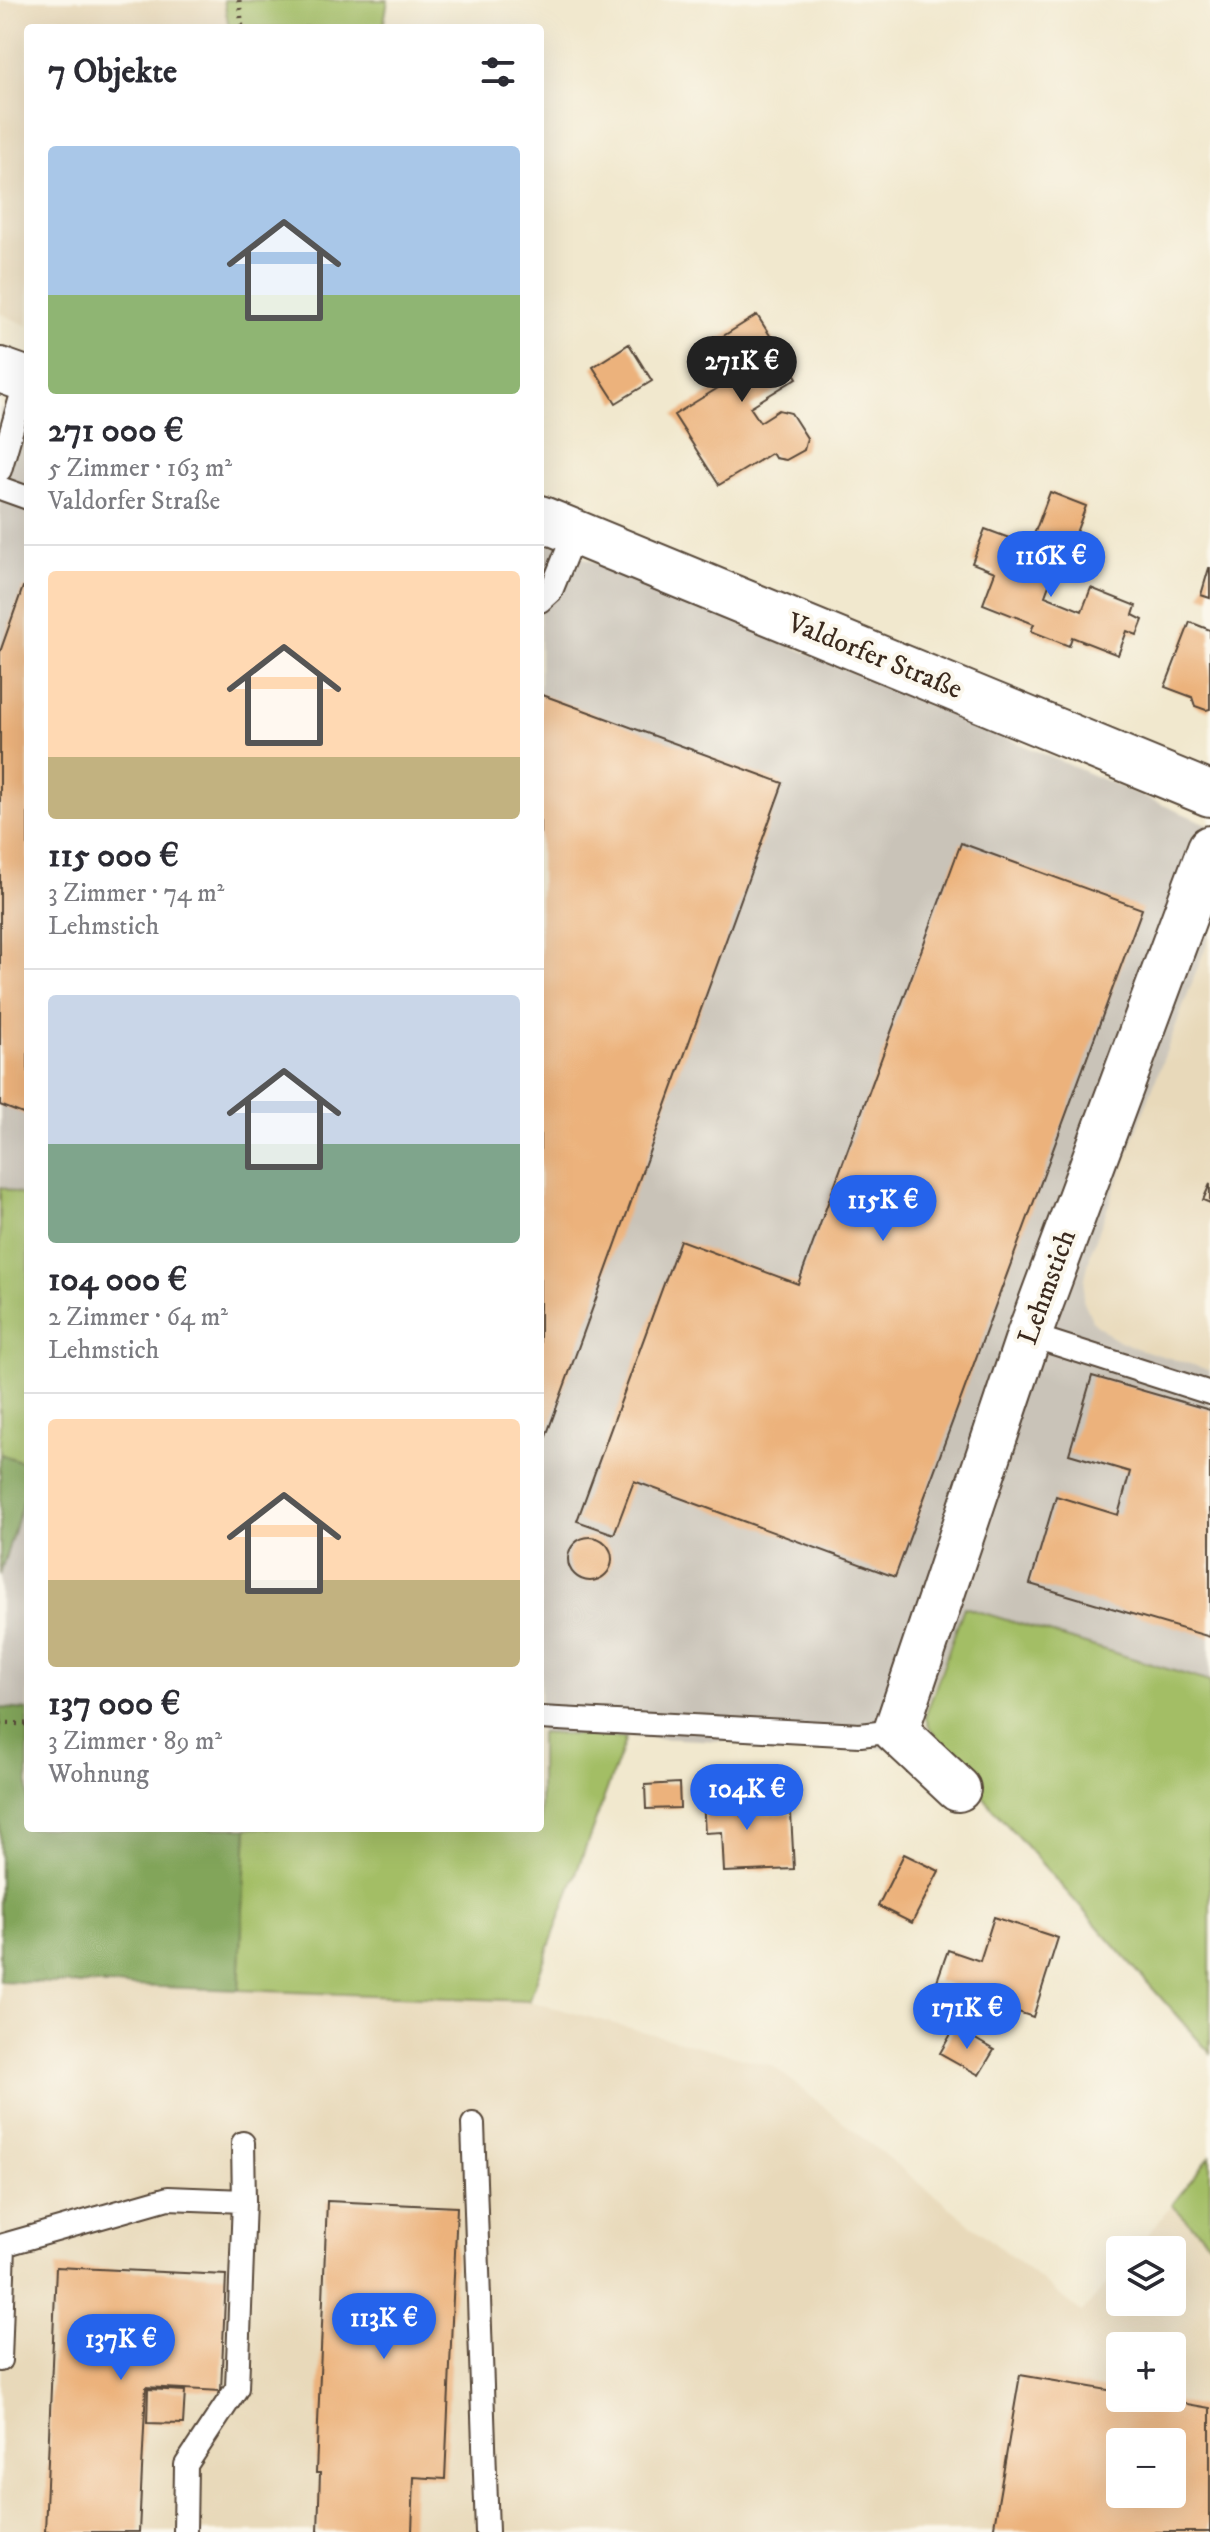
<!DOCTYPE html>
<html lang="de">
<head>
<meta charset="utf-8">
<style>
  body { margin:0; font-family:"IM FELL DW Pica",serif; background:#f2f2f3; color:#2b2b33; height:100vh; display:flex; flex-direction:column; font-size:30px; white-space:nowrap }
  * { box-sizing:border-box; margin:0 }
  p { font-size:26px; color:#7c7c81 }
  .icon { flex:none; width:44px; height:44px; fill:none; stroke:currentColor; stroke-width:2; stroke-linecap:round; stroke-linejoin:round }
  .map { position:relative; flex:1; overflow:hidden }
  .side { position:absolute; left:24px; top:24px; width:520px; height:1808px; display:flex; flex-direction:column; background:#fff; border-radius:8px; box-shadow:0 8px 32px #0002 }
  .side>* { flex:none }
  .tools { position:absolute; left:1106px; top:2236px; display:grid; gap:16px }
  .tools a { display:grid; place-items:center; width:80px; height:80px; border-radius:8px; background:#fff; box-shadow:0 8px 32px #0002; font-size:40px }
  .price { position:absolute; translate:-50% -68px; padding:0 18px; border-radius:28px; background:#2563eb; color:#fff; font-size:26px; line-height:52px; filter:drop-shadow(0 2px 4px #0008) }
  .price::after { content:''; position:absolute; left:50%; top:48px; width:24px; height:18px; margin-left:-12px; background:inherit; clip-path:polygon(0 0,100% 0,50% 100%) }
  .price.selected { background:#222; color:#fff }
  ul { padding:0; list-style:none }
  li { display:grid; align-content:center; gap:16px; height:424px; padding:0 24px }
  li+li { border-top:2px solid #e1e1e2 }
  li span { display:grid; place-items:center; height:248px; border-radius:8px; color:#555 }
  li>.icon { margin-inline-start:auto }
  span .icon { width:144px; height:144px; fill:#fffc; stroke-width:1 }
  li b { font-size:34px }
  h2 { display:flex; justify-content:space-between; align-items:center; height:96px; padding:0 24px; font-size:34px }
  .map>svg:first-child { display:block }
</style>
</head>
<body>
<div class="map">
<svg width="1210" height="2532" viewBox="0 0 1210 2532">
  <rect width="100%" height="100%" fill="#fbf7ec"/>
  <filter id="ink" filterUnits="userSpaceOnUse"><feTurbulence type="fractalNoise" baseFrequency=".0125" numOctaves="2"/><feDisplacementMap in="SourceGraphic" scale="16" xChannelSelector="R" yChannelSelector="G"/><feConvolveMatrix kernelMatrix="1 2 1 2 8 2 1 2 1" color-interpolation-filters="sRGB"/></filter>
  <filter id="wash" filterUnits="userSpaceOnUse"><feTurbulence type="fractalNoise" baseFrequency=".006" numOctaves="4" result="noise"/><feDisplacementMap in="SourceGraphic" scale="32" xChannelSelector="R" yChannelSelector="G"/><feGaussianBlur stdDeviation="1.8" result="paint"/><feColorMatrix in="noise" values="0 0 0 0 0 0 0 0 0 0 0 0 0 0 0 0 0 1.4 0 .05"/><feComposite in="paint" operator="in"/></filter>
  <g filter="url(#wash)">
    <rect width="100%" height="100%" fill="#f1e8ce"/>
    <path fill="#e8d9ba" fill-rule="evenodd" d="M0,0H224L229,28H28V326L0,313Z
      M1210,935V1370L1136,1348L1112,1337L1092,1320L1083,1299L1085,1278L1091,1252Z
      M0,1981L529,2001L773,2066L1082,2313L1120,2268V2302H1172V2250H1135L1172,2205L1210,2243V2532H0ZM1120,2346H1172V2398H1120ZM1120,2442H1172V2494H1120Z"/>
    <path fill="#c9c3b8" d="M0,408L28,416V1197L0,1187Z
      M540,539L1210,825V935L1091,1252L1085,1278L1083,1299L1092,1320L1112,1337L1136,1348L1210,1370V1682L964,1607L909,1749L540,1733Z
      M28,1485V1710L0,1708V1575Z"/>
    <path fill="#a3be65" stroke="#6f7442" stroke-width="2" d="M224,0H388L383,28H229Z
      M0,1187L28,1197V1464L0,1454Z
      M964,1607L1210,1682V2053L994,1810L930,1728L925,1717Z
      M540,1733L626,1738L529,2001L239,1990L247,1828H540Z
      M1210,2156V2243L1172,2205Z"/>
    <path fill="#82a55a" stroke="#5e683c" stroke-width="2" d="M0,1454L28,1464V1485L0,1575Z
      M0,1708L28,1710V1828H247L239,1990L0,1981Z"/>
    <g id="blocks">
      <path fill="#ecb27c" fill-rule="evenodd" d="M757,315L797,378L750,407L760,422L779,410L791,413L807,438L804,450L786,460L775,458L772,453L719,485L674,415L718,388L696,353Z
        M629,344L652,381L616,403L593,367Z
        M1050,492L1086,506L1068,554L1032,540Z
        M985,529L1012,539L1008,547L1056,566L1045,596L1082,611L1091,588L1136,606L1133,615L1143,620L1137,635L1127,631L1118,655L1072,637L1069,646L1031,631L1034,624L983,604L995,572L972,563Z
        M1209,568H1210V598L1201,595Z
        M23,587L28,589V1116L0,1105V652Z
        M1190,622L1210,630V709L1206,710L1195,706L1192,697L1165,687Z
        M540,694L783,783L540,1453Z
        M961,843L1142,909L895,1577L634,1481L614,1534L577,1521L680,1240L798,1284Z
        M1210,1184V1203L1203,1200Z
        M1092,1376L1210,1410V1637L1030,1584L1056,1496L1118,1515L1130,1472L1069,1454Z
        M568 1559a22 22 0 1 1 44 0a22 22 0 1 1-44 0Z
        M740,1782L741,1816L791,1814L794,1869L724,1872L722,1832L705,1833L702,1784Z
        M679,1783L680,1808L646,1809L645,1785Z
        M904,1854L939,1871L912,1923L878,1906Z
        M994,1917L1058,1938L1033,2017L968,1995L969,1992L937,1981L948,1950L980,1961Z
        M955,2027L994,2050L979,2075L940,2053Z
        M327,2201L457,2207L445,2479L414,2477L412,2532H318L320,2473H316Z
        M56,2267L226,2275L221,2391L146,2387L139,2532H45Z
        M1020,2375L1120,2392V2398H1153L1210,2408V2532H993ZM1120,2442H1172V2494H1120Z
        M148,2389L185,2391L183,2424L147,2423Z"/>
    </g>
  </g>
  <g filter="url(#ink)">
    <use href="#blocks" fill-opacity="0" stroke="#564638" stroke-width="2"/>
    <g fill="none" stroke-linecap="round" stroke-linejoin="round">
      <g stroke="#564638" stroke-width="26">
        <path id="service" d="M0,470L26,380
          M0,488L28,498
          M540,601L551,591L575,532
          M1029,1335L1210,1393
          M540,1718L860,1735L896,1731
          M473,2124L487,2532
          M0,2246L168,2198L244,2201
          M0,2360L4,2246
          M185,2532L186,2465L237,2388L244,2201L243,2143"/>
      </g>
      <g stroke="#564638" stroke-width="48">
        <path id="minor" d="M958,1789L896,1731L1029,1335L1210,848"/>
      </g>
      <g stroke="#564638" stroke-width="48">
        <path id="tertiary" d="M0,370L28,380
          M540,518L1210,794"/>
      </g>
      <path stroke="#564638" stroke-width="5" stroke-dasharray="2 6" stroke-linecap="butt" d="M239,0L242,28
        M0,1723L28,1724"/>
      <use href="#service" stroke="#fff" stroke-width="22"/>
      <use href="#minor" stroke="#fff" stroke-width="44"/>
      <use href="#tertiary" stroke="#fff" stroke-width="44"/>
    </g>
  </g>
  <g text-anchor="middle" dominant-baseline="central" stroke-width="8" stroke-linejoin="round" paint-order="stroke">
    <g font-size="28" fill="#3b2a1e" stroke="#fbf7ec">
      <text transform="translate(875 656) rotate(22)">Valdorfer Straße</text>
      <text transform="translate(1047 1287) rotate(-70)">Lehmstich</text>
    </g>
  </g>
</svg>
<div class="tools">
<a><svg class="icon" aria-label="layers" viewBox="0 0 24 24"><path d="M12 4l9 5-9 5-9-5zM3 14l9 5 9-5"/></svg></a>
<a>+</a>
<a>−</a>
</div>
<b class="price selected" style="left:742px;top:404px">271K €</b>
<b class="price" style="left:1051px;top:599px">116K €</b>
<b class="price" style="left:883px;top:1243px">115K €</b>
<b class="price" style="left:747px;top:1832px">104K €</b>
<b class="price" style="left:967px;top:2051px">171K €</b>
<b class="price" style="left:384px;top:2361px">113K €</b>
<b class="price" style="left:121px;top:2382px">137K €</b>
<section class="side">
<h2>7 Objekte<svg class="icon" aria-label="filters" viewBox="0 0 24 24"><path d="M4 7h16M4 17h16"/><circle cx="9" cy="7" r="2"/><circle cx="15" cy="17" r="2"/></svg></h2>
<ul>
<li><span style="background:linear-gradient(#a9c7e8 60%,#8fb573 0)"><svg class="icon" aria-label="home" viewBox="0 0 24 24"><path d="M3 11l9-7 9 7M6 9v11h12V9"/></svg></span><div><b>271 000 €</b><p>5 Zimmer · 163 m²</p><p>Valdorfer Straße</p></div></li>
<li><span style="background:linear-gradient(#ffd9b3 75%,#c2b280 0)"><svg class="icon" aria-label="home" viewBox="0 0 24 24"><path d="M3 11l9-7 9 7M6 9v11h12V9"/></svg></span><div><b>115 000 €</b><p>3 Zimmer · 74 m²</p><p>Lehmstich</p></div></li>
<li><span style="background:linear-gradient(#c9d6e8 60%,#7fa58c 0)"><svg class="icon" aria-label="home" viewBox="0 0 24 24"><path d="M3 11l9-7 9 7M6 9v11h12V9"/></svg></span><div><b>104 000 €</b><p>2 Zimmer · 64 m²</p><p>Lehmstich</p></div></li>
<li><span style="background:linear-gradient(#ffd9b3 65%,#c2b280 0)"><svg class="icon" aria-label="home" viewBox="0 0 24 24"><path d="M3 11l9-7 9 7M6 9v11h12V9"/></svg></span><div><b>137 000 €</b><p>3 Zimmer · 89 m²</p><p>Wohnung</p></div></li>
</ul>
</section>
</div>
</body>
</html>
